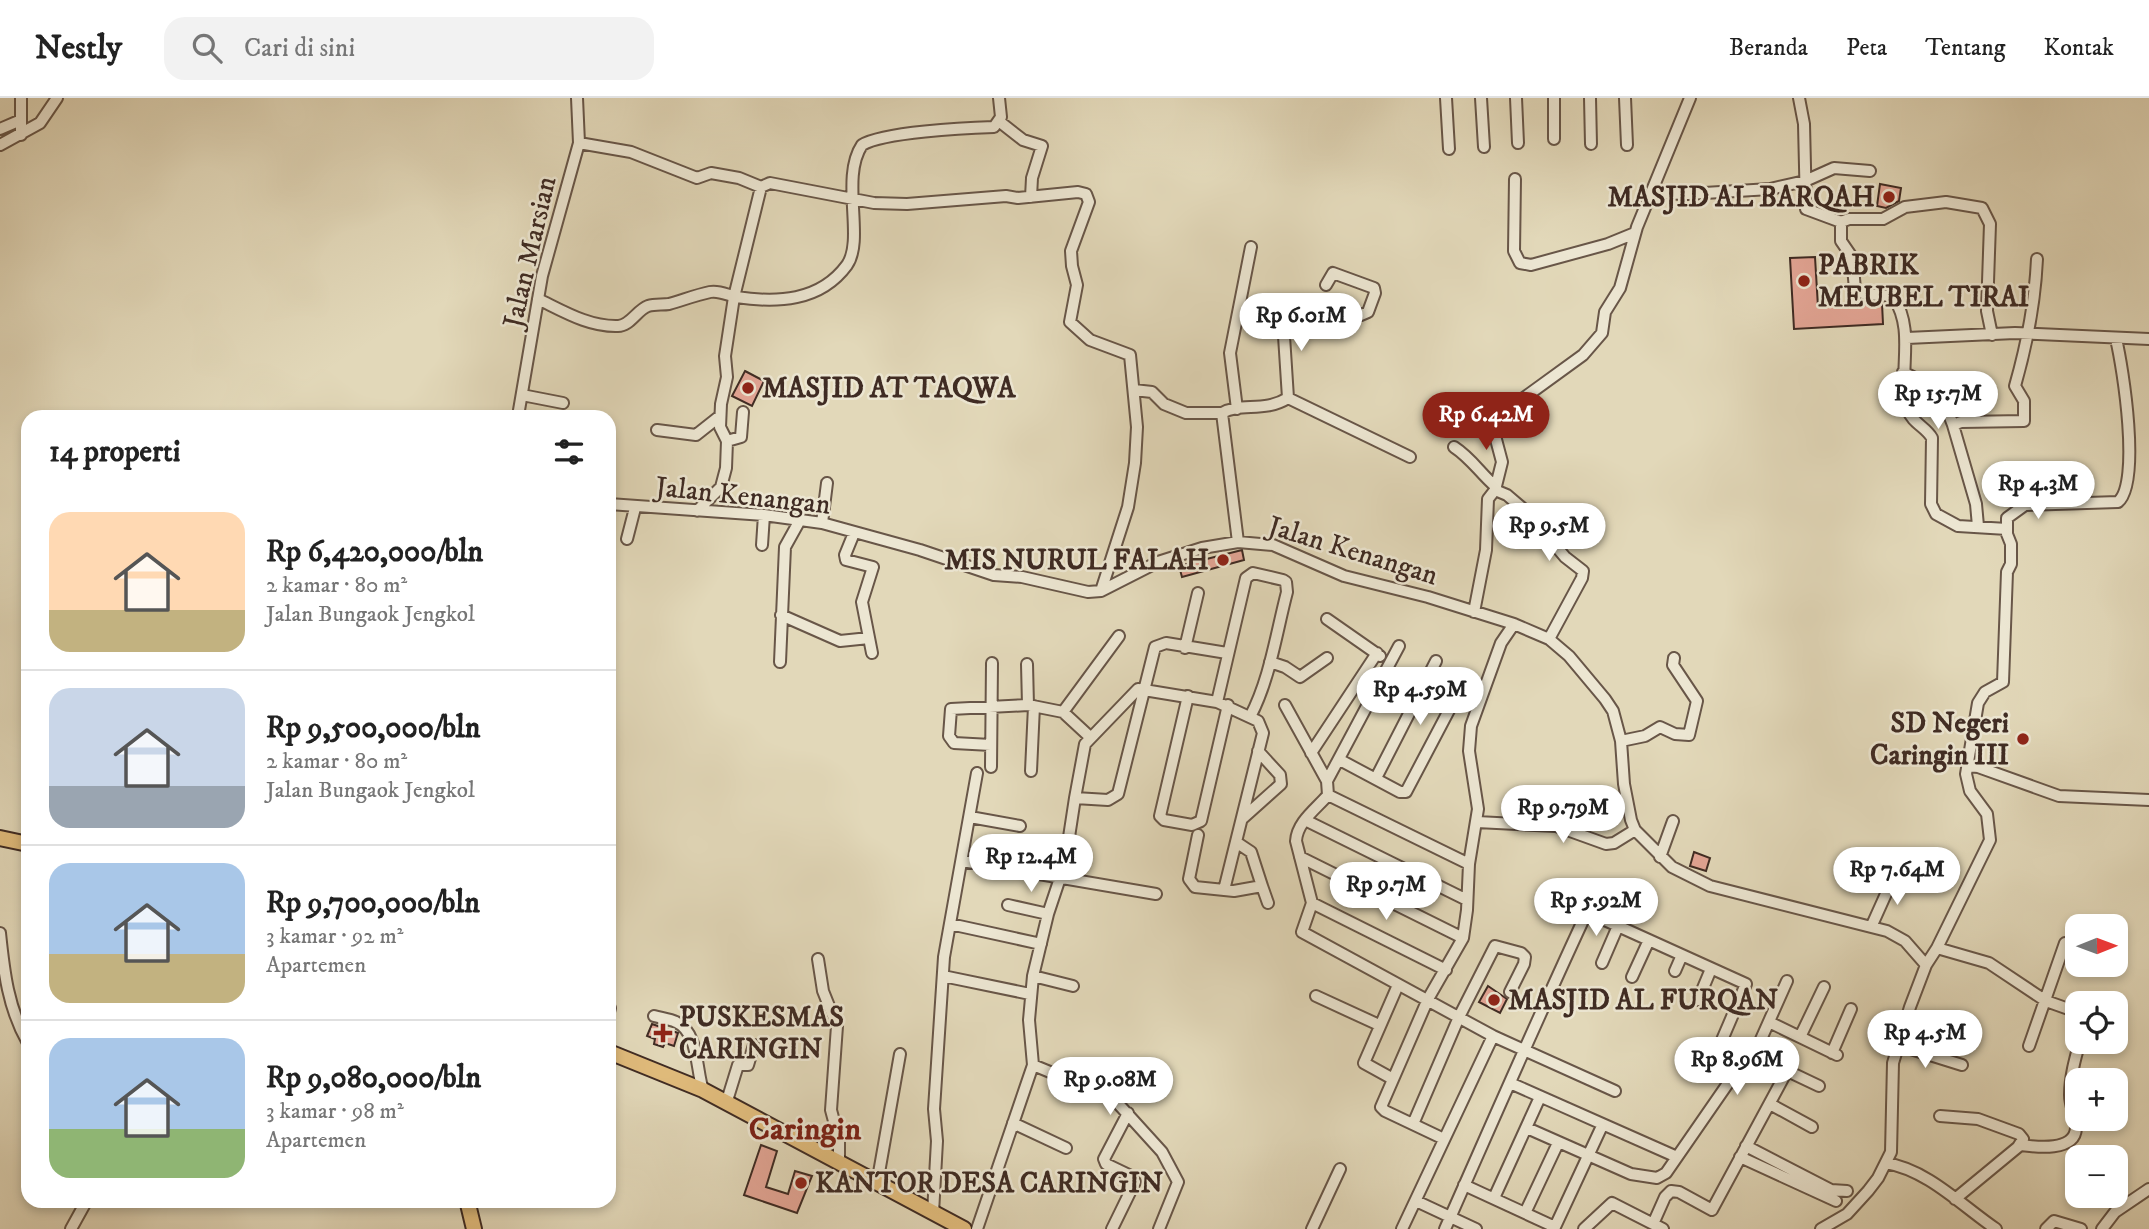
<!DOCTYPE html>
<html lang="id">
<head>
<meta charset="utf-8">
<style>
  body { margin:0; font-family:"IM FELL DW Pica",serif; background:#f2f2f2; color:#222; height:100vh; display:flex; flex-direction:column; font-size:26px; white-space:nowrap }
  * { box-sizing:border-box; margin:0 }
  p { font-size:23px; color:#767676 }
  .icon { flex:none; width:38px; height:38px; fill:none; stroke:currentColor; stroke-width:2; stroke-linecap:round; stroke-linejoin:round }
  .map { position:relative; flex:1; overflow:hidden }
  .drawer { position:absolute; left:21px; top:312px; width:595px; height:798px; display:flex; flex-direction:column; background:#fff; border-radius:21px; box-shadow:0 4px 10px #0003 }
  .drawer>* { flex:none }
  .needle { width:46px; rotate:89deg }
  .buttons { position:absolute; left:2065px; top:816px; display:grid; gap:14px }
  .buttons a { display:grid; place-items:center; width:63px; height:63px; border-radius:14px; background:#fff; box-shadow:0 4px 10px #0003; font-size:35px }
  .price { position:absolute; translate:-50% -60px; padding:0 16px; border-radius:24px; background:#fff; color:#222; font-size:23px; line-height:46px; filter:drop-shadow(0 2px 4px #0008) }
  .price::after { content:''; position:absolute; left:50%; top:42px; width:21px; height:16px; margin-left:-10px; background:inherit; clip-path:polygon(0 0,100% 0,50% 100%) }
  .price.active { background:#8f2418; color:#fff }
  ul { padding:0; list-style:none }
  li { display:flex; align-items:center; gap:21px; height:175px; padding:0 28px }
  li+li { border-top:2px solid #e0e0e0 }
  li span { display:grid; place-items:center; flex:none; width:196px; height:140px; border-radius:21px; color:#555 }
  li>.icon { margin-inline-start:auto }
  span .icon { width:84px; height:84px; fill:#fffc; stroke-width:1 }
  li b { font-size:30px }
  h2 { display:flex; justify-content:space-between; align-items:center; height:84px; padding:0 28px; font-size:30px }
  header { display:flex; align-items:center; gap:42px; box-sizing:border-box; height:98px; padding:0 35px; background:#fff; border-bottom:2px solid #e0e0e0 }
  header strong { font-size:33px }
  nav { display:flex; gap:38px; margin-inline-start:auto; font-size:24px }
  .search { width:490px; height:63px; background:#f2f2f2; display:flex; align-items:center; gap:18px; box-sizing:border-box; padding:0 24px; border-radius:21px; color:#767676; font-size:26px }
  .map>svg:first-child { display:block }
</style>
</head>
<body>
<header>
<strong>Nestly</strong>
<div class="search"><svg class="icon" aria-label="search" viewBox="0 0 24 24"><circle cx="10" cy="10" r="6"/><path d="M15 15l6 6"/></svg>Cari di sini</div>
<nav><a>Beranda</a><a>Peta</a><a>Tentang</a><a>Kontak</a></nav>
</header>
<div class="map">
<svg width="2149" height="1131" viewBox="0 0 2149 1131">
  <rect width="100%" height="100%" fill="#e2d8b9"/>
  <filter id="stains"><feTurbulence type="fractalNoise" baseFrequency=".00286" numOctaves="4"/><feColorMatrix values="0 0 0 0 .2 0 0 0 0 .09 0 0 0 0 .02 0 0 0 .5 -.17"/></filter>
  <radialGradient id="worn" r=".72"><stop offset=".6" stop-color="#630" stop-opacity="0"/><stop offset="1" stop-color="#630" stop-opacity=".3"/></radialGradient>
  <path fill="#e3a595" stroke="#3f2b23" stroke-width="2" d="M1880,86L1901,90L1899,103L1886,110L1877,108Z
    M1815,159L1818,209L1882,205L1883,226L1794,231L1790,160Z
    M745,273L764,283L752,308L732,298Z
    M1242,452L1244,462L1182,479L1179,468Z
    M1694,754L1710,760L1706,773L1690,768Z
    M1488,888L1507,901L1500,915L1479,904Z
    M652,926L678,935L674,948L665,945L663,949L654,946L655,941L647,938Z
    M761,1047L777,1053L766,1089L788,1096L795,1073L812,1078L797,1115L744,1097Z"/>
  <g fill="none" stroke-linecap="round" stroke-linejoin="round">
    <g stroke="#685648" stroke-width="14">
      <path id="minor" d="M1446,0L1449,51
        M1481,0L1484,49
        M1516,0L1518,45
        M1554,0V41
        M1590,0L1591,46
        M1625,0L1627,47
        M1799,0L1804,26L1806,111L1841,124V143L1852,159L1855,191C1868,201 1880,193 1894,200C1916,235 1897,273 1908,312C1912,325 1926,329 1932,340L1931,406L1936,416L1958,428L2007,431
        M1000,24L1023,42L1042,48L1032,80L1031,99
        M0,31L21,22
        M21,37V0
        M579,45L631,54L697,80L711,75L739,80L761,89L770,85L874,105L907,106L1006,98L1018,100L1078,94L1086,96L1089,104L1071,153L1072,168L1077,187L1070,224L1090,242L1130,257L1137,329L1135,365L1128,409L1101,493
        M0,47L40,25L57,0
        M1515,81L1514,153L1520,165L1531,167L1608,146L1635,135
        M1652,95L1688,96L1770,91L1805,83L1834,70L1870,73
        M1841,124L1849,121H1883L1905,109L1946,104L1982,110L1990,126L1987,213L1992,237
        M538,201C563,213 589,229 618,228C630,228 637,212 648,208C655,206 662,207 669,206C683,202 696,197 710,194C719,192 727,197 736,199C776,205 820,204 847,167C865,141 840,80 862,47C883,34 965,30 994,29L1001,19L999,0
        M1907,240L2015,235L2149,241
        M1903,274L1940,293L1953,327
        M1134,292L1152,294L1164,306L1186,315H1222
        M522,297L563,305
        M1288,300L1410,359
        M1237,311L1230,255L1251,149
        M518,318L542,178L579,45L577,0
        M657,332L696,337L720,318
        M727,343L741,339L743,314
        M1454,349C1471,360 1480,375 1495,388
        M1495,392L1507,397L1528,415L1565,459L1583,473L1582,480L1549,541
        M609,406L764,417L822,425L920,452L994,477L1022,479L1088,494L1101,493L1158,464L1202,450L1238,444L1273,447L1344,478L1428,499L1514,526L1549,541L1569,558L1605,601L1613,613L1621,643L1624,686L1631,722L1635,732L1672,769L1710,788L1887,833L1905,843L1926,867
        M697,413L721,389L726,370L727,343L720,329L721,306L727,279L725,258L734,199L761,89
        M822,425L827,385
        M1978,428L1976,406L1953,327L1961,324L2024,323V303L2015,288C2027,246 2035,205 2037,161
        M854,435L845,457L846,462L873,469L862,504L872,555
        M627,441L635,410
        M1238,444L1222,315C1241,304 1264,315 1288,300L1284,238L1324,207L1361,217L1368,214L1375,195L1374,190L1333,175L1326,187
        M762,447L764,417
        M1474,514L1486,452L1488,401L1495,392L1502,364L1493,330L1503,315L1583,257L1602,235L1605,214L1620,190L1637,129L1690,0
        M781,517L840,543L869,540
        M1327,521L1380,558
        M1399,548L1327,683L1328,697C1316,711 1297,724 1296,743L1312,805L1302,834L1493,938L1615,993
        M1185,550L1198,495
        M780,564L785,449L800,422
        M1270,564L1285,569L1300,579L1327,560
        M1027,566L1028,607
        M1188,598L1160,718L1164,722L1192,727L1201,723L1228,607
        M1217,604L1246,480L1253,475L1283,482L1286,484L1287,494C1276,536 1270,581 1250,619
        M1285,607L1327,683
        M1063,614L1090,639
        M1621,643L1645,638L1660,629L1675,636L1689,637L1697,603L1673,567L1674,560
        M991,647L954,645L949,638L951,611L1028,607L1063,614L1119,538
        M1311,655L1377,555
        M1340,662L1400,694H1406L1467,578
        M1967,668L1978,669L2059,698L2149,702
        M991,669L992,565
        M1031,673L1034,608
        M1376,680L1436,563
        M1328,697L1469,766
        M1075,700L1085,646L1138,591L1217,604L1258,623L1263,635L1224,792
        M970,719L1020,728
        M1243,720L1281,686L1280,677L1258,653
        M1305,722L1467,802
        M1477,724L1556,728L1606,746L1614,745L1635,732
        M1198,737L1189,781L1195,789L1234,793L1262,788L1251,754L1236,744
        M1300,759L1463,840L1428,901L1381,1009L1385,1013L1444,1041
        M1660,759L1673,723
        M962,763L1156,796
        M1262,788L1268,805
        M1312,805L1446,872
        M1008,807L1048,816
        M950,826L1041,846
        M1872,827L1894,778
        M0,835C4,874 8,910 28,945
        M1463,840L1467,812L1469,766L1478,711L1469,653L1471,628L1501,545L1514,526
        M1937,850L1989,865L2046,903L2077,914
        M818,861L823,893L837,928L831,1012L839,1042V1065
        M1602,865L1618,828
        M1675,873L1682,857
        M943,878L1030,896
        M1033,878L1073,888
        M1632,879L1649,842
        M1316,898L1379,927
        M1698,902L1711,871
        M609,914L610,910
        M654,918C661,920 670,921 676,924C699,934 696,973 703,992
        M1769,924L1837,957
        M1800,939L1824,889
        M1898,947L1962,967
        M2029,948L2065,845
        M1832,955L1851,911
        M1754,957L1787,883
        M1033,967L1113,1000L1162,1054L1178,1084L1159,1131
        M1393,981L1364,965L1398,887
        M1510,985L1677,1059
        M726,1006L738,967H748L754,947
        M1770,1006L1812,1029
        M1940,1018L1978,1021L2019,1036L2023,1041L2018,1049L1955,1101
        M1013,1025L1066,1050
        M1413,1026L1459,919L1495,848L1521,855L1525,859L1524,866L1510,894
        M1527,1030L1631,1076L1657,1080L1666,1075L1749,955
        M2020,1047C2036,1049 2075,1054 2076,1030C2076,1019 2070,1008 2070,997C2070,979 2075,961 2080,943
        M1746,1048L1831,1092L1847,1093
        M1740,1059L1836,1103
        M1886,1065C1928,1072 1962,1108 1996,1131
        M877,1086L900,956
        M1464,1087L1555,1129
        M1494,1100L1540,999
        M1416,1103L1476,1131
        M933,1115L937,1043L934,1011L944,859L977,675
        M1525,1115L1558,1045
        M1653,1126L1665,1099L1671,1093L1679,1094L1712,1112L1787,973
        M71,1131L87,1102
        M977,1131L1033,967L1029,922L1033,878L1048,816L1065,765L1075,700L1108,702L1118,696L1155,549L1166,545L1227,555
        M1112,1131L1135,1084L1131,1078L1106,1066L1104,1061L1128,1015
        M1312,1131L1340,1071
        M1402,1131L1493,938
        M1445,1131C1492,1025 1538,919 1587,814L1746,886L1722,942L1819,988
        M1554,1131L1602,1028
        M1584,1131L1612,1105L1663,1131
        M1821,1131L1847,1116L1868,1093L1878,1080L1891,1054L1893,965L1910,909L1926,867L1937,850L1990,742L1987,716L1970,693L1966,676L1978,605L1985,594L2003,584L2007,474L2011,466V446L2007,436V420L2025,407L2118,404C2141,385 2123,270 2116,241
        M2046,1131L2054,1123L2081,1131
        M2102,1131L2115,1114L2149,1091"/>
    </g>
    <g stroke="#3f2b23" stroke-width="18">
      <path id="major" d="M0,740L28,746
        M609,954L703,992L964,1131
        M467,1102L474,1131"/>
    </g>
    <use href="#minor" stroke="#ece6d2" stroke-width="10"/>
    <use href="#major" stroke="#e1bc7c" stroke-width="14"/>
  </g>
  <g fill="#8f2418" stroke="#ece6d2" stroke-width="2.5">
    <circle cx="1889" cy="99" r="7"/>
    <circle cx="1804" cy="183" r="7"/>
    <circle cx="748" cy="290" r="7"/>
    <circle cx="1223" cy="462" r="7"/>
    <circle cx="2023" cy="641" r="7"/>
    <circle cx="1494" cy="902" r="7"/>
    <path d="M659.5 924.5h7v7h7v7h-7v7h-7v-7h-7v-7h7z"/>
    <circle cx="801" cy="1085" r="7"/>
  </g>
  <g text-anchor="middle" dominant-baseline="central" stroke-width="5" stroke-linejoin="round" paint-order="stroke">
    <g font-size="28" font-weight="bold" fill="#3f2b23" stroke="#ece6d2" text-anchor="start">
      <text x="1875" y="99" text-anchor="end">MASJID AL BARQAH</text>
      <text x="1818" y="167">PABRIK<tspan x="1818" dy="32">MEUBEL TIRAI</tspan></text>
      <text x="762" y="290">MASJID AT TAQWA</text>
      <text x="1209" y="462" text-anchor="end">MIS NURUL FALAH</text>
      <text x="2009" y="625" text-anchor="end">SD Negeri<tspan x="2009" dy="32">Caringin III</tspan></text>
      <text x="1508" y="902">MASJID AL FURQAN</text>
      <text x="679" y="919">PUSKESMAS<tspan x="679" dy="32">CARINGIN</tspan></text>
      <text x="815" y="1085">KANTOR DESA CARINGIN</text>
    </g>
    <g font-size="28" fill="#3f2b23" stroke="#ece6d2">
      <text transform="translate(530 154) rotate(-77)">Jalan Marsian</text>
      <text transform="translate(743 398) rotate(6)">Jalan Kenangan</text>
      <text transform="translate(1353 453) rotate(17)">Jalan Kenangan</text>
    </g>
    <g font-size="32" font-weight="bold" fill="#7a1f14" stroke="#ece6d2">
      <text x="805" y="1032">Caringin</text>
    </g>
  </g>
  <rect width="100%" height="100%" filter="url(#stains)"/>
  <rect width="100%" height="100%" fill="url(#worn)"/>
</svg>
<div class="buttons">
<a><svg class="needle" viewBox="-14 -14 28 28"><path d="M0-13l5 13h-10z" fill="#e53935"/><path d="M0 13l5-13h-10z" fill="#767676"/></svg></a>
<a><svg class="icon" aria-label="locate" viewBox="0 0 24 24"><circle cx="12" cy="12" r="6"/><path d="M12 2v4M12 18v4M2 12h4M18 12h4"/></svg></a>
<a>+</a>
<a>−</a>
</div>
<b class="price" style="left:1301px;top:255px">Rp 6.01M</b>
<b class="price" style="left:1938px;top:333px">Rp 15.7M</b>
<b class="price active" style="left:1486px;top:354px">Rp 6.42M</b>
<b class="price" style="left:2038px;top:423px">Rp 4.3M</b>
<b class="price" style="left:1549px;top:465px">Rp 9.5M</b>
<b class="price" style="left:1420px;top:629px">Rp 4.59M</b>
<b class="price" style="left:1563px;top:747px">Rp 9.79M</b>
<b class="price" style="left:1031px;top:796px">Rp 12.4M</b>
<b class="price" style="left:1897px;top:809px">Rp 7.64M</b>
<b class="price" style="left:1386px;top:824px">Rp 9.7M</b>
<b class="price" style="left:1596px;top:840px">Rp 5.92M</b>
<b class="price" style="left:1925px;top:972px">Rp 4.5M</b>
<b class="price" style="left:1737px;top:999px">Rp 8.96M</b>
<b class="price" style="left:1110px;top:1019px">Rp 9.08M</b>
<section class="drawer">
<h2>14 properti<svg class="icon" aria-label="filters" viewBox="0 0 24 24"><path d="M4 7h16M4 17h16"/><circle cx="9" cy="7" r="2"/><circle cx="15" cy="17" r="2"/></svg></h2>
<ul>
<li><span style="background:linear-gradient(#ffd9b3 70%,#c2b280 0)"><svg class="icon" aria-label="home" viewBox="0 0 24 24"><path d="M3 11l9-7 9 7M6 9v11h12V9"/></svg></span><div><b>Rp 6,420,000/bln</b><p>2 kamar · 80 m²</p><p>Jalan Bungaok Jengkol</p></div></li>
<li><span style="background:linear-gradient(#c9d6e8 70%,#9aa5b1 0)"><svg class="icon" aria-label="home" viewBox="0 0 24 24"><path d="M3 11l9-7 9 7M6 9v11h12V9"/></svg></span><div><b>Rp 9,500,000/bln</b><p>2 kamar · 80 m²</p><p>Jalan Bungaok Jengkol</p></div></li>
<li><span style="background:linear-gradient(#a9c7e8 65%,#c2b280 0)"><svg class="icon" aria-label="home" viewBox="0 0 24 24"><path d="M3 11l9-7 9 7M6 9v11h12V9"/></svg></span><div><b>Rp 9,700,000/bln</b><p>3 kamar · 92 m²</p><p>Apartemen</p></div></li>
<li><span style="background:linear-gradient(#a9c7e8 65%,#8fb573 0)"><svg class="icon" aria-label="home" viewBox="0 0 24 24"><path d="M3 11l9-7 9 7M6 9v11h12V9"/></svg></span><div><b>Rp 9,080,000/bln</b><p>3 kamar · 98 m²</p><p>Apartemen</p></div></li>
</ul>
</section>
</div>
</body>
</html>
